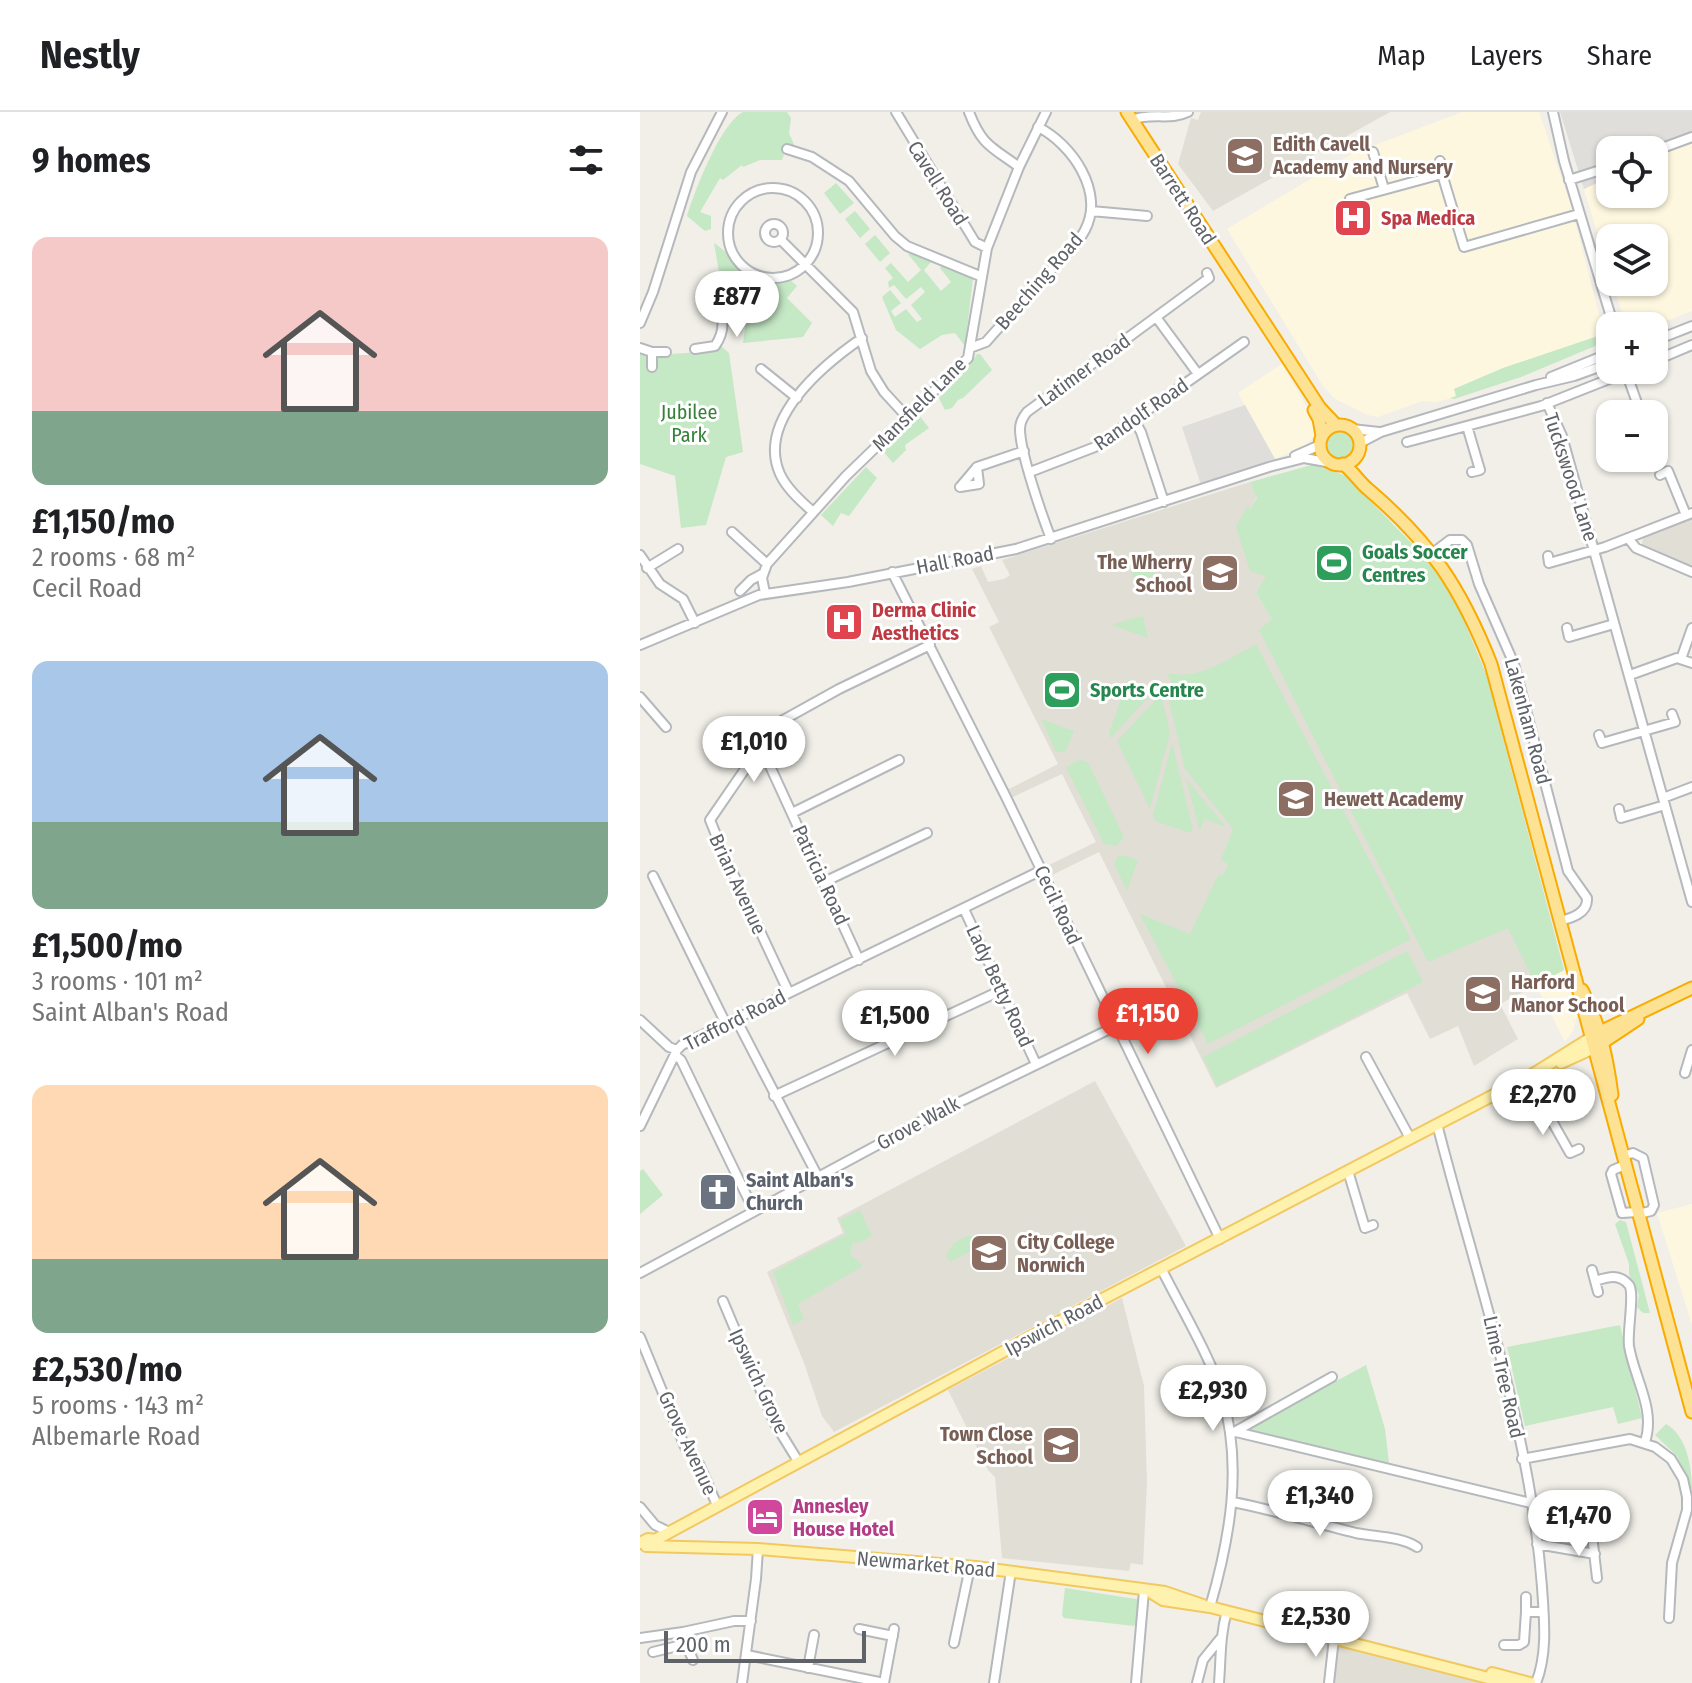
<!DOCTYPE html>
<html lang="en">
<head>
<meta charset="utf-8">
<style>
  body { margin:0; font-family:"Fira Sans Condensed",sans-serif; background:#f2f2f2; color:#202124; height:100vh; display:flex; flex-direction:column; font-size:30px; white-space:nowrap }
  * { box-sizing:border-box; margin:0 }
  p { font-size:26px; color:#757577 }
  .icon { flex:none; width:44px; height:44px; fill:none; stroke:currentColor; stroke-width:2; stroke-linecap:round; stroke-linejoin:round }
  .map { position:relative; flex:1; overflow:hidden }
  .panel { display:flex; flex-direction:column; background:#fff; width:640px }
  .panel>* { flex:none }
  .fabs { position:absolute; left:956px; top:24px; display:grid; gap:16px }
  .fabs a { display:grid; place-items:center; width:72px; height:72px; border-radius:16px; background:#fff; box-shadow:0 2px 6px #0004; font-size:40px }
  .scale { position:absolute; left:24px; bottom:20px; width:202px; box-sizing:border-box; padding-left:8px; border:4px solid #5f6368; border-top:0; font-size:22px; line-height:28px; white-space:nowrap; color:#5f6368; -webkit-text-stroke:6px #fff; paint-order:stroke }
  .price { position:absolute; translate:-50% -68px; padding:0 18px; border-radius:28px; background:#fff; color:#222; font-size:26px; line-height:52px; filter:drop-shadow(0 2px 4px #0008) }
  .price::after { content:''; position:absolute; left:50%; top:48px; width:24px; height:18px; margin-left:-12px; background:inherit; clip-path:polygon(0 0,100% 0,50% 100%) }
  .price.on { background:#ea4335; color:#fff }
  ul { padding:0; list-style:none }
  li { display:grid; align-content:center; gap:16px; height:424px; padding:0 32px }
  li span { display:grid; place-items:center; height:248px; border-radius:16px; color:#555 }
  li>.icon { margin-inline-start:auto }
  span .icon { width:144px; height:144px; fill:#fffc; stroke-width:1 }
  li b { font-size:34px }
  h2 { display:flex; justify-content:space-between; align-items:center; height:96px; padding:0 32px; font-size:34px }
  header { display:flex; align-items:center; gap:48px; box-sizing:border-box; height:112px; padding:0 40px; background:#fff; border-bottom:2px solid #e0e0e0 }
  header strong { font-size:38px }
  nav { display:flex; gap:44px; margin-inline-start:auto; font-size:28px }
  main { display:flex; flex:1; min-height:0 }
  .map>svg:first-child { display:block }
</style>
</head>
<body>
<header>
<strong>Nestly</strong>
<nav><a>Map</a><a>Layers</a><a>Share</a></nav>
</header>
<main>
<section class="panel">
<h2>9 homes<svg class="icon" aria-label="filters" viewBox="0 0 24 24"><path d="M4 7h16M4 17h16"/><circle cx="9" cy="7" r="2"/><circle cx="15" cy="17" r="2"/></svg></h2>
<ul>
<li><span style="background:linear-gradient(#f6c9c9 70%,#7fa58c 0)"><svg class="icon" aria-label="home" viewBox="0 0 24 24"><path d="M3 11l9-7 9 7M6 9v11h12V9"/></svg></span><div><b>£1,150/mo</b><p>2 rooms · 68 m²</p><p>Cecil Road</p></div></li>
<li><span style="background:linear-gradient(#a9c7e8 65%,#7fa58c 0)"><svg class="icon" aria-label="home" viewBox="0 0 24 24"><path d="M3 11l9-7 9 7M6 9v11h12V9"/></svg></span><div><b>£1,500/mo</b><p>3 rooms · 101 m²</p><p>Saint Alban's Road</p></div></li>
<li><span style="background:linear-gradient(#ffd9b3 70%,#7fa58c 0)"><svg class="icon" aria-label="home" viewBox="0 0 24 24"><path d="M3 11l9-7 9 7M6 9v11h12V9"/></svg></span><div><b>£2,530/mo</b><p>5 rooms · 143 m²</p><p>Albemarle Road</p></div></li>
</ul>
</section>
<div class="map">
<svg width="1052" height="1571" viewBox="0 0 1052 1571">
  <rect width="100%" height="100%" fill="#f1efe8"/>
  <path fill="#fef7e0" d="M822,0H899L931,94L964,222L863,256L814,277L816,285L796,290L782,289L738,305L728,303L695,287L683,274L587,117L712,42Z
    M1052,31V199L1018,212L1019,216L1014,217V214H986L972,170H1014V126H970V164L944,77L970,65V82H1014V45Z
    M642,252L674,308L676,316L675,323L666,333L635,347L598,281Z
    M924,858L937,904L933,919L925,930L896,873Z
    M1052,1092V1213L1017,1101Z"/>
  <path fill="#e0deda" d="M920,0H1052V31L1014,45V38H970V65L944,77Z
    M605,293L635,347L561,373L542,315Z"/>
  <path fill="#e1ded6" d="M561,0H750L573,99L538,52L551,6L558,8Z
    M610,370L617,385L610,397L607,396L627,464L616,481L632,507L772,480L783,443L816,490L846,562L924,858L860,892L878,927L834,954L818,914L790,927L767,881L576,976L459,740L412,763L410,760L407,754L456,730L422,662L373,685L369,677L418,652L349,515L359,510L332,457L341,454L348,470L364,467L370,463L362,448Z
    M1052,407V454L1002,432L1003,426Z
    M455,969L546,1134L194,1320L182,1304L164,1251L127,1160L203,1121L197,1106Z
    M482,1186L504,1274L507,1371L503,1453L491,1451L489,1459L362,1446L355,1365L348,1358L308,1278Z
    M698,1533L855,1571H693Z"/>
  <path fill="#c5e8c5" d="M103,0H147L151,6L149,21L155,35L146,37L142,48H120L103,55L102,53L83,68L80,66L60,100L71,104V117L65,119L47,104C55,79 80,12 103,0Z
    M196,71L214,91L200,102L184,81Z
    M215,99L230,117L220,126L205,107Z
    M235,123L250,141L240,150L225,132Z
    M74,131C99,148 113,177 148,166L157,174L147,186L172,211L163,225L103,231L106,209L79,160Z
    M270,141L291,150L284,158L301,179L311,170L300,156L302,153L333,166L325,234L315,221L302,223L280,237L256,218L242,185L250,178L261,191L251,199L255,205L266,197L277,210L282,207L271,193L285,180L281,175L266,187L254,173L249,176L248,170L253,166L245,156L251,151L268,170L281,158L268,142Z
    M964,222L960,232L881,265L814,287L810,286L816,284L814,277L863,256Z
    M81,234L89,241L103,340L86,345L66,413L41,416L35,364L0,352V240L18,243L73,239Z
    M337,242H340L352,258L323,286L318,288L312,296L305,298L299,286L328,256Z
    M279,303L289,316L265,333L266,338L253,351L242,338Z
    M685 332a15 15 0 1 1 30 0a15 15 0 1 1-30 0Z
    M675,352L706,364L783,443L816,490L846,562L924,858L896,873L868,816L788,850L619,518L632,507L616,481L626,464L610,459L596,415L607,395L610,397L617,386L610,370Z
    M226,355L237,366L209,404L201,401L193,414L181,403Z
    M511,444L515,463L496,469L487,451Z
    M503,504L508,526L472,513L476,511Z
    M616,532L771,827L568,932L500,802L550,822L578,763L583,764L588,752L581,748L593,717L545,657L527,580L531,575V568L528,565L529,561C560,569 589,546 616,532Z
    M488,567L514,579L471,626L469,621Z
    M521,582L530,621L510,697L477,629Z
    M401,607L434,619L426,639L416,640Z
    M532,631L553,717L550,721L515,709L513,703Z
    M439,648L448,650L484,725L477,734L464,732L426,655Z
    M546,667L586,715L564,707L560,719Z
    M483,743L498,748L487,779L475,754L476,746Z
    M767,839L783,870L577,974L563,945Z
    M3,1057L23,1083L0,1102V1059Z
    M220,1098L232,1124L218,1131L213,1130L210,1142L223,1154L158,1192L164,1207L153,1213L133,1160L206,1122L200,1108Z
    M980,1108L986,1110L1010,1201H1003L997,1195L999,1183L989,1162V1152L975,1112Z
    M327,1124L347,1126L348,1130L310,1150L306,1144L314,1131Z
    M980,1213L1002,1306L978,1312L973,1295L885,1314L867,1235Z
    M726,1253L745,1317L749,1351L607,1317Z
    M1026,1312C1047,1324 1052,1355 1052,1378L1037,1344L1015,1323Z
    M425,1476L502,1488L498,1510L494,1514L424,1506L422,1503Z"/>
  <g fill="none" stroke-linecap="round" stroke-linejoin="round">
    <g stroke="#b5b8bc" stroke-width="12">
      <path id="minor" d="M256,0L335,130L347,136
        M329,0C342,34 352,35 379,55
        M913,0L924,49L971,205L978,214
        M492,8C511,0 530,9 548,0
        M147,37L172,45L209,69L255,124L267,134L340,164
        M1014,39L1052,25
        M733,40L744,77
        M800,49L802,62
        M929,68L970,55
        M88 121a45 45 0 1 1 90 0a45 45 0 1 1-90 0Z
        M710,87L802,62L824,135L939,102
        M451,99L507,104
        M125 121a9 9 0 1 1 18 0a9 9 0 1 1-18 0Z
        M141,128L213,200L231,259L244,280L267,305
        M516,205L558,262
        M0,211L13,180L51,60L82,0
        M970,222L971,205
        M1014,229L1052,214
        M0,236L12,240H26
        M330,236L346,230C368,205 391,180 413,156C424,144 438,132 445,118C465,80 432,32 398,15
        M55,237L75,234C87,217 83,201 75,183
        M12,240V255
        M1014,249L1052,233
        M121,257L157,286
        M986,260L1001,302
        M911,265L970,241
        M907,291L922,324L1052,790
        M494,308L501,320L524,390
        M827,314L840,358L832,360
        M712,317L739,320
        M767,330L901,294L992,258
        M720,331L741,320L896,273L934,264L970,251
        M655,344L680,333
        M390,360L455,335L604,230
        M1020,363L1028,359L1046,403
        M320,375L337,355L384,339
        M320,375L339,372L337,355
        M173,400C161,389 147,377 140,362C116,308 183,253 222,226
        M92,420L127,452
        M988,426L996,436L1052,460
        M411,427C402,403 380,341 380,317C380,310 382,306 387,300L569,166L567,161
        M793,441L810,428H822L827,433L839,472L874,552L928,759L947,786C948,801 932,806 920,809
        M0,443L20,472L43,487L55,511
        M908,444L909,451L965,435L1052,401
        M7,456L38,437
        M252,460L365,683L580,1127
        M100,479L111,468L122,462
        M125,481L122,466L127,452L206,364L328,246L347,136L379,55L406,0
        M927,516L929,525L974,512
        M0,533L119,483L208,470L376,437L629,355L664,346L692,351
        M1041,547L1052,516
        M990,563L1037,546L1052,551
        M0,585L26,615
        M959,623L962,631L1035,610L1032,602
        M119,636L124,641L219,848
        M1023,686L1052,675
        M979,697L981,706L1025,693
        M152,701L259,648
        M13,764L86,912
        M184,770L287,721
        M324,797L396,952
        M149,881L83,740L70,708L136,612L199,577L290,533
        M96,907L178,1065
        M0,908L29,935L37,938
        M35,943L41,948L114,1099
        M726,945L770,1026
        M1045,961L1052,938
        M887,965L930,1041L939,1037
        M134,984L362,878
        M797,1012C836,1165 890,1316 902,1475C904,1506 908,1541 896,1571
        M0,1014L37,938L42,933L402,758
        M982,1044L993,1041L1003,1046L1014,1093L1011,1099L998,1102
        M985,1053L973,1058L971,1062L982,1101L997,1100
        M708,1059L725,1116L733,1113
        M521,1156C540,1194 570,1244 582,1283C603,1354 590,1426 570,1495
        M952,1158L958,1180
        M0,1161L293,1003L476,914
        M955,1169C968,1165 979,1161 989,1173C995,1181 987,1219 989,1234C994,1266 1016,1297 1005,1330
        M83,1189L134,1310L158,1349
        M0,1225L45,1335L59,1352L77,1393
        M596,1319L692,1265
        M590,1321L596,1320L891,1391
        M882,1347L990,1327L1015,1335L1031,1347L1043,1367L1047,1385V1398L1032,1451L1029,1506
        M593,1390C634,1398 675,1411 716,1421C736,1425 760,1424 777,1435
        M0,1395L15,1413L29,1420
        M952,1423L957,1466
        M897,1432L955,1442
        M886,1485V1500
        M219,1517L253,1524
        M0,1526L43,1520
        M314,1531L330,1455
        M46,1532L53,1548
        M864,1533H879L884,1530L886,1500H903
        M13,1540L46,1532L43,1520L94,1509H111
        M107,1543L244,1571L254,1517
        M168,1556L174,1523
        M102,1571L116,1467L118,1437
        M354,1571L371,1459
        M496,1571L504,1479
        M557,1571L563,1548L580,1527
        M579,1571C581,1546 580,1523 587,1499
        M689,1571L694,1526"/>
    </g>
    <g stroke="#f2c960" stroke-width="14">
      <path id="major" d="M921,951L954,936
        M0,1431L8,1427L15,1428L407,1216L890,964L957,922
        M6,1434L118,1437L336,1455L525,1480L563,1493
        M512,1481L523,1488L570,1495L868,1571
        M852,1561L890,1571"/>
    </g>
    <g stroke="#f9ab00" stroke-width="15">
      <path id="highway" d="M487,0L680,296L696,313
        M674,298L679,307L682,324
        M680 333a20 20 0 1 1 40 0a20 20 0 1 1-40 0Z
        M703,352C713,359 719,370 729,378C791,431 821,476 851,552L1052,1300
        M942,878C960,912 967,945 972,983
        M960,920L1052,876
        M959,933L998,907"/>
    </g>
    <use href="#minor" stroke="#fff" stroke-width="8"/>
    <use href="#major" stroke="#fff2af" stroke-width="10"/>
    <use href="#highway" stroke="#fde293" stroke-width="11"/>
  </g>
  <defs>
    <g id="school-square" transform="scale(2)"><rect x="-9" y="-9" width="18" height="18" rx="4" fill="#8d6e63" stroke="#fff"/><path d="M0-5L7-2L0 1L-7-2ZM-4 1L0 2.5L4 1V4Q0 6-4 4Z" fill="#fff"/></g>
    <g id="hospital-square" transform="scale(2)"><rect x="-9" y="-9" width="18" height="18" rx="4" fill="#e0444e" stroke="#fff"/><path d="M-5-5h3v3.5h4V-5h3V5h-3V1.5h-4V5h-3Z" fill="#fff"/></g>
    <g id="stadium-square" transform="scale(2)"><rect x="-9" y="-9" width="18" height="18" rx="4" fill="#2e9e5b" stroke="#fff"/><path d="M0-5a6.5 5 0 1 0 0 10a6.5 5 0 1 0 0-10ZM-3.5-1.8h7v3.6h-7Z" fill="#fff"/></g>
    <g id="church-square" transform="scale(2)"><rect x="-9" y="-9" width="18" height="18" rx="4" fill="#6b7280" stroke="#fff"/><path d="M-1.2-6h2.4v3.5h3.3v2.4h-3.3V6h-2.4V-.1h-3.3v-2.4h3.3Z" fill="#fff"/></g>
    <g id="university-square" transform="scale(2)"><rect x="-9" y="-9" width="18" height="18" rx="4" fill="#8d6e63" stroke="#fff"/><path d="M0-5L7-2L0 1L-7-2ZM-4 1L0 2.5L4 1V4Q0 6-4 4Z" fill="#fff"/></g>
    <g id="hotel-square" transform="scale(2)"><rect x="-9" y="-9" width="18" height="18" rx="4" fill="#d1479c" stroke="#fff"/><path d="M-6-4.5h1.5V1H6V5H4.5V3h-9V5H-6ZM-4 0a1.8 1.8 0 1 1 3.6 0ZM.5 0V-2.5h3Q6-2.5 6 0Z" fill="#fff"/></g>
  </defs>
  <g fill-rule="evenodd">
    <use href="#school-square" x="605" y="44"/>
    <use href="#hospital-square" x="713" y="106"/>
    <use href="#stadium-square" x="694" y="451"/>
    <use href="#school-square" x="580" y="461"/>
    <use href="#hospital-square" x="204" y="510"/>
    <use href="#stadium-square" x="422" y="578"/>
    <use href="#school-square" x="656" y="687"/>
    <use href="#school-square" x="843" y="882"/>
    <use href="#church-square" x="78" y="1080"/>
    <use href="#university-square" x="349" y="1141"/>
    <use href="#school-square" x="421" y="1333"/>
    <use href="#hotel-square" x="125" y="1405"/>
  </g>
  <g text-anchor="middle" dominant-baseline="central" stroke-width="6" stroke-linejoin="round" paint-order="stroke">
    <g font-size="20" font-weight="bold" fill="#785e54" stroke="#fff" text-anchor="start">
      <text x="633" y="32">Edith Cavell<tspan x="633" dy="23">Academy and Nursery</tspan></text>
      <text x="552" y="450" text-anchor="end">The Wherry<tspan x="552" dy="23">School</tspan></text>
      <text x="684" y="687">Hewett Academy</text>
      <text x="871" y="870">Harford<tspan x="871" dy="23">Manor School</tspan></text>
      <text x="377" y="1130">City College<tspan x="377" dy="23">Norwich</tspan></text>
      <text x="393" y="1322" text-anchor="end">Town Close<tspan x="393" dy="23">School</tspan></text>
    </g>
    <g font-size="20" fill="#5f6368" stroke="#fff">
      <text transform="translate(298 71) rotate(58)">Cavell Road</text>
      <text transform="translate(543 87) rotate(57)">Barrett Road</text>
      <text transform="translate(399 169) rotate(-49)">Beeching Road</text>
      <text transform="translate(444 258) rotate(-36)">Latimer Road</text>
      <text transform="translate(279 292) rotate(-45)">Mansfield Lane</text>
      <text transform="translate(501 302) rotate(-35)">Randolf Road</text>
      <text transform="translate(931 365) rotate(72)">Tuckswood Lane</text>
      <text transform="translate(315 448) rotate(-11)">Hall Road</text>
      <text transform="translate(888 609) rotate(75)">Lakenham Road</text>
      <text transform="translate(181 763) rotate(65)">Patricia Road</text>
      <text transform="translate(98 772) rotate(65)">Brian Avenue</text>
      <text transform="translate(418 793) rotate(65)">Cecil Road</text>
      <text transform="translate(360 874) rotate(65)">Lady Betty Road</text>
      <text transform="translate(95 908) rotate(-27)">Trafford Road</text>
      <text transform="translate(278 1011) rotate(-28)">Grove Walk</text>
      <text transform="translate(414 1213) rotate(-28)">Ipswich Road</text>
      <text transform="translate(864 1265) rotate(77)">Lime Tree Road</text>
      <text transform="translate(119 1269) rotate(65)">Ipswich Grove</text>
      <text transform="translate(48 1331) rotate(65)">Grove Avenue</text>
      <text transform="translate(286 1452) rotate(5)">Newmarket Road</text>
    </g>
    <g font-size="20" font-weight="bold" fill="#be3a42" stroke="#fff" text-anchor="start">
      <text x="741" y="106">Spa Medica</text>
      <text x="232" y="498">Derma Clinic<tspan x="232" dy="23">Aesthetics</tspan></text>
    </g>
    <g font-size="20" fill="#348238" stroke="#fff">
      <text x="49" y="300">Jubilee<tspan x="49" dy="23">Park</tspan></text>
    </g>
    <g font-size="20" font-weight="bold" fill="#27864d" stroke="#fff" text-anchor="start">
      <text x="722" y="440">Goals Soccer<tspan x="722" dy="23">Centres</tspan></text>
      <text x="450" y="578">Sports Centre</text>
    </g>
    <g font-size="20" font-weight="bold" fill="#5b616d" stroke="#fff" text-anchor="start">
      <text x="106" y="1068">Saint Alban's<tspan x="106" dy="23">Church</tspan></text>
    </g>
    <g font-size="20" font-weight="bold" fill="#b23c85" stroke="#fff" text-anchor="start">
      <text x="153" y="1394">Annesley<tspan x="153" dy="23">House Hotel</tspan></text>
    </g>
  </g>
</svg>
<div class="fabs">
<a><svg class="icon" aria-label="locate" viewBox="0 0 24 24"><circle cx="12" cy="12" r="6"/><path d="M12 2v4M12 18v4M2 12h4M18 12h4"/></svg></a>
<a><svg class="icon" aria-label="layers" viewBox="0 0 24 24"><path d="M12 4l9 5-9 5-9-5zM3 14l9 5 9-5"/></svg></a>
<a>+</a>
<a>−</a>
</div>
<div class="scale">200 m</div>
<b class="price" style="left:97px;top:227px">£877</b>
<b class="price" style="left:114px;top:672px">£1,010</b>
<b class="price on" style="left:508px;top:944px">£1,150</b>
<b class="price" style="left:255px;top:946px">£1,500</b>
<b class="price" style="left:903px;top:1025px">£2,270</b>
<b class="price" style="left:573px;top:1321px">£2,930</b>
<b class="price" style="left:680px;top:1426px">£1,340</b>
<b class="price" style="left:939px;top:1446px">£1,470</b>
<b class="price" style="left:676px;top:1547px">£2,530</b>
</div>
</main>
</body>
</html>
